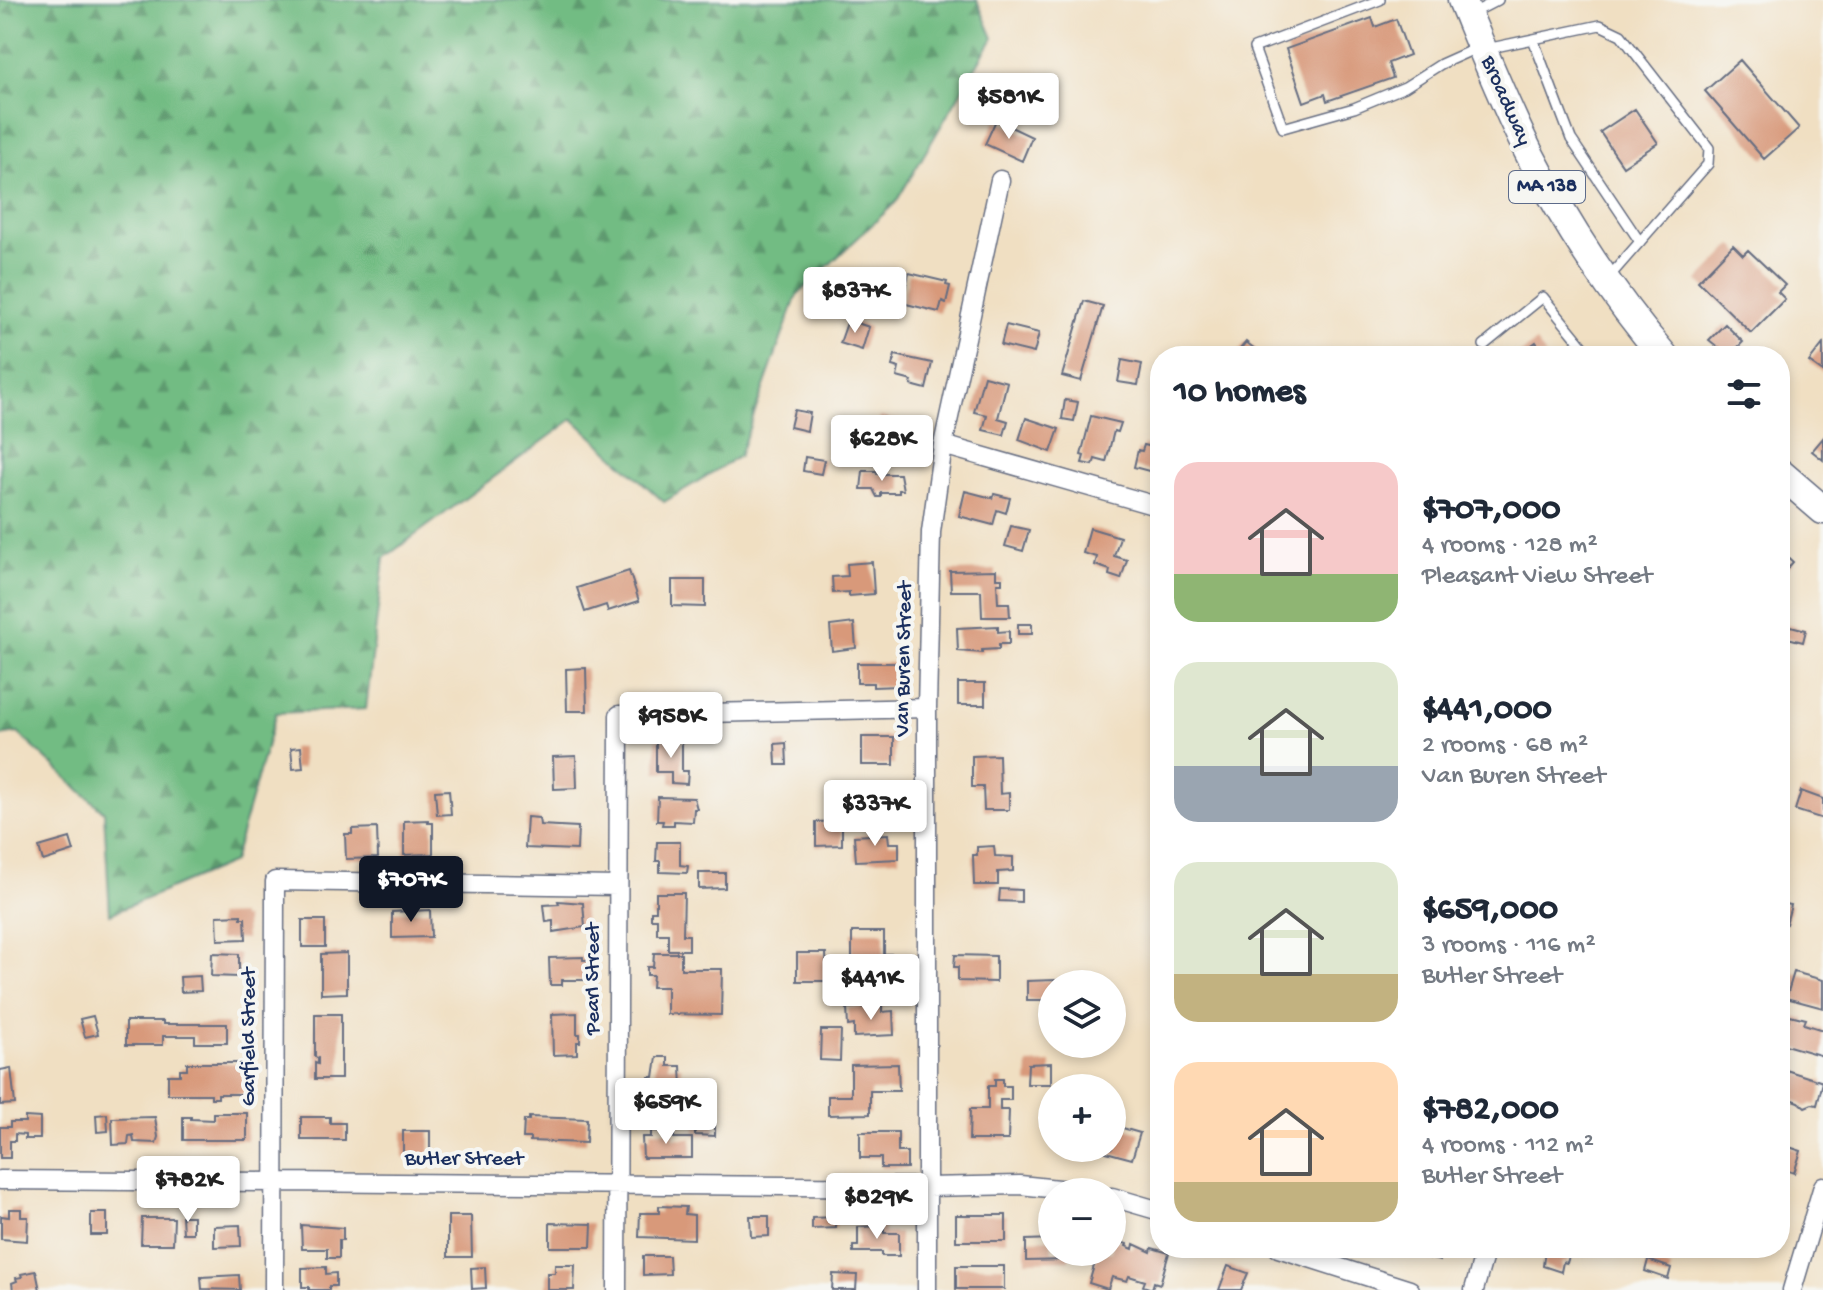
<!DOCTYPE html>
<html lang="en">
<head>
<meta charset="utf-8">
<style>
  body { margin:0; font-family:"Gochi Hand",sans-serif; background:#f6f6f7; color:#1f2937; height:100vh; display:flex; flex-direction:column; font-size:30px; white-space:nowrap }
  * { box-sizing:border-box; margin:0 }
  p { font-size:26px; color:#747a83 }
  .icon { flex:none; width:44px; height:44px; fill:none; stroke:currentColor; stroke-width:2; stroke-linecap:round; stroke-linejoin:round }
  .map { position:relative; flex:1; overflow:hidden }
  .panel { position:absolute; left:1150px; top:346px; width:640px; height:912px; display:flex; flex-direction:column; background:#fff; border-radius:32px; box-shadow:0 4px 12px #0003 }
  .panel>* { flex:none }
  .fabs { position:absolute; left:1038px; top:970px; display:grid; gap:16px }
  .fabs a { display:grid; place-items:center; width:88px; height:88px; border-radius:50%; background:#fff; box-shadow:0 4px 12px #0003; font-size:40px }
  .price { position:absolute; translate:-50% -68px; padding:0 18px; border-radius:8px; background:#fff; color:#222; font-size:26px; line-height:52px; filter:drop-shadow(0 2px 4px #0008) }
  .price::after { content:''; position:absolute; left:50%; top:48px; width:24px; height:18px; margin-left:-12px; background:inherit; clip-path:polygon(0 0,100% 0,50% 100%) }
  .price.selected { background:#111827; color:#fff }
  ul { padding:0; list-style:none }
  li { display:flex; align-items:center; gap:24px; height:200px; padding:0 24px }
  li span { display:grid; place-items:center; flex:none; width:224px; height:160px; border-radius:24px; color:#555 }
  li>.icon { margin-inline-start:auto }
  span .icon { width:96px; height:96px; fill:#fffc; stroke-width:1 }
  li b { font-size:34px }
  h2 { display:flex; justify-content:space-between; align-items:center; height:96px; padding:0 24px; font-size:34px }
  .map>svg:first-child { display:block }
</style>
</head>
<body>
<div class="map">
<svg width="1823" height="1290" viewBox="0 0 1823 1290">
  <defs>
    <pattern id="forest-firs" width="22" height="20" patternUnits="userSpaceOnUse" patternTransform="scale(2)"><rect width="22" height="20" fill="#72bc83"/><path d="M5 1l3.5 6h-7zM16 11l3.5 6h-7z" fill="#5d996e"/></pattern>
  </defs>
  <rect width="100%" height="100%" fill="#f6f6f2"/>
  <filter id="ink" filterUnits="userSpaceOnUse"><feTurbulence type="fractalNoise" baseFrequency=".0125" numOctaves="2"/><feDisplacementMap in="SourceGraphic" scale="16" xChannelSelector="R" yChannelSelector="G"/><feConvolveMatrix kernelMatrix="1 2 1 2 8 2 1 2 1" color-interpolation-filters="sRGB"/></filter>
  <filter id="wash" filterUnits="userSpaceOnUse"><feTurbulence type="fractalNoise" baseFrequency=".006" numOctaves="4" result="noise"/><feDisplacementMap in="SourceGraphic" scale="32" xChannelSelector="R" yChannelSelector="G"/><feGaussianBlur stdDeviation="1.8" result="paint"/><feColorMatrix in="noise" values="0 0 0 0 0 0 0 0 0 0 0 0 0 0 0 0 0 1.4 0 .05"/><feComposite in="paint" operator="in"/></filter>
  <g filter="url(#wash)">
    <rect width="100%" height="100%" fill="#f0dfc2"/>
    <path fill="url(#forest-firs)" stroke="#467670" stroke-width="2" d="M0,0H977L993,38L896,202L797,295L739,456L664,502L573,419L384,558L366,709L276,713L233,862L110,914L104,812L18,733L0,736Z"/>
    <g id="blocks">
      <path fill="#d8997a" d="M1372,18L1375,27L1396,19L1409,55L1388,63L1393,78L1327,101L1325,94L1304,102L1286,49Z
        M1740,60L1799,128L1764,159L1705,91Z
        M1635,109L1658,143L1623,166L1600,132Z
        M996,120L1032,137L1022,161L985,144Z
        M1733,245L1743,255L1748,250L1785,285L1778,292L1785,299L1751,333L1698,281Z
        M909,273L947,282L946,285L950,286L946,303L942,301L939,312L902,303Z
        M1084,301L1103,306L1081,381L1062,376Z
        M848,320L869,327L862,350L840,343Z
        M1725,324L1743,342L1729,356L1709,340Z
        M1006,325L1039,333L1034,353L1001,345Z
        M1246,342L1264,356L1236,354Z
        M1536,342L1546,356H1517Z
        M1823,344V372L1809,362Z
        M895,355L932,363L926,389L911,385L912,381L897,377L899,368L892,366Z
        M1122,360L1142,364L1138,385L1118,382Z
        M984,376L1007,382L998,418L1008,421L1004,435L983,430L987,415L974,412Z
        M1065,400L1078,402L1074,421L1062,419Z
        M794,410L810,413L807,431L790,427Z
        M1091,416L1121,423L1118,432L1114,431L1106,462L1095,459L1093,465L1082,463L1084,456L1081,455Z
        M880,417L906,422L899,458L874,454Z
        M1026,418L1059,429L1051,452L1019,440Z
        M1156,437L1160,438V474L1134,467L1138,450L1142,451L1144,445L1153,447Z
        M1823,438V460L1812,451Z
        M805,457L824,460L821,474L803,471Z
        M863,471H876L877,474H900L903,490H899V493H881V497H877L873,489H861Z
        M965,491L992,498L994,494L1010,498L1006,513L997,510L993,525L959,516Z
        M1011,526L1029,530L1023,551L1005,546Z
        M1090,528L1120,537L1114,556L1127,560L1121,579L1109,575L1110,570L1095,565L1097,557L1083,553Z
        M1780,550L1793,562L1780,577Z
        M872,562L874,594L849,596V592L833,593L832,577L848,576L847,564Z
        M996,570V578H1002V583H997L998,603H1009L1010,617H982L981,591H951L950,571Z
        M629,571L639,601L608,611L606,605L585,612L577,588Z
        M672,580H705V607L672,606Z
        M854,623L856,648L832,651L830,626Z
        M1018,624H1032V634H1018Z
        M1787,625L1806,630L1803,642L1784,637Z
        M998,626V632L1009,631V644H999V649L982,650V653L958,651L957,628Z
        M857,663H898L899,686L873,687V683H857Z
        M586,668L587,711H567L566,669Z
        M958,683H985V705H958Z
        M862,737H894V765H862Z
        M656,739H682V771H688L687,784L671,783V772H656Z
        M786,743L787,765H776L775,744Z
        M301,747L303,768L293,769L291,748Z
        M999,755L1000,794L1009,793V810H984L983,787H972V756Z
        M576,756L577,788L554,789L553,757Z
        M449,790L451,814L437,815L435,791Z
        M1801,791L1823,799V819L1795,810Z
        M658,797L694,798L697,809H694L693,822L674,821V825H662L663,821H657Z
        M527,817L539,818L540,825L578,827L577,850L525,848Z
        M428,820V823H433V854L404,855V821Z
        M842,821V845L816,846V822Z
        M377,828L378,858L346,859L345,834H352V829Z
        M888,834L889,843H899V859L856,861L854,836Z
        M70,838L74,851L43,861L39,847Z
        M657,842H680V865L688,866L687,873L660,872V861H656Z
        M994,846L995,856L1013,857V871L998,872V885H974L973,855H977V847Z
        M699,873H725V888L699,889Z
        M1000,889L1021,890V902L999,901Z
        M656,893H684L683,935H689V950H668V934H657V919H651V911H656Z
        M558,901L583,903L585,927L553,932V921L546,922L544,905L559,904Z
        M1780,903L1791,905L1786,924L1780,922Z
        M430,910L431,937L392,938V912Z
        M1160,914V945L1150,941Z
        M241,915V918H245L246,939L218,940L217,916Z
        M302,920H325V947H302Z
        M852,932H884V954H899V976L883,977V984L867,985V978H857V959H852Z
        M212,953L239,954V977L211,976Z
        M347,953V993L321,994V954Z
        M654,953H681V969H722L721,1015L667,1014V987H652L653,975H647V967H653Z
        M797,953H826L827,981H797Z
        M955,955L996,956V982L958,981V967H954Z
        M583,957V960H589V969H585V980H562V985H550L549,958Z
        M1794,972L1823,980V1008L1786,998Z
        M200,976L201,991L181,992L180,977Z
        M1055,980V984H1052V1000H1027V981Z
        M882,1006V1012L893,1011L894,1035L854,1037V1025L848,1026L847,1008Z
        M577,1013V1034H580V1042H577V1054L553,1055L552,1014Z
        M315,1014H341V1079H315V1063L318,1064V1058L315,1057Z
        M1790,1015L1806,1019L1804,1024L1823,1030V1056L1782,1044Z
        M93,1016L98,1034L85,1037L80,1019Z
        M126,1021H163V1024H227V1043H195V1036H163V1045H126Z
        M821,1030H841L840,1061L820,1060Z
        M657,1057H668V1066H681L682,1088H689V1097L653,1098V1086H649V1077H654Z
        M187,1063H245L244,1094H218V1098H211V1094H168V1075H180V1069H187Z
        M1051,1063V1084H1027L1028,1064Z
        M898,1064L899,1091H870V1114L828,1115V1096H851V1065Z
        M11,1068L15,1104L0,1105V1070Z
        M1783,1069L1823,1082L1817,1105L1812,1104L1805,1107L1799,1102L1785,1097L1784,1101L1780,1099V1080Z
        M995,1079H1003V1086H1011V1100H1000V1110H1009L1008,1140H969L970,1109H988V1086H995Z
        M213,1113H247V1140H183V1117H191V1119L213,1120Z
        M107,1114L108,1131L97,1132L96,1115Z
        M25,1117L40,1118V1139H25V1135L15,1134V1141H10V1158H0V1127H10V1122H25Z
        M155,1117L158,1137L156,1143L134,1142L133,1135L129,1136L128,1144L113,1145L112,1118Z
        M301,1117H330V1123H345V1140H301Z
        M529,1117L587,1119L586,1143L530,1141V1138H523L524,1120H529Z
        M695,1117H715V1136L695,1135Z
        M1112,1125L1140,1133L1132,1159L1095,1149L1112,1148Z
        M403,1131H430V1158H403Z
        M651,1131H674V1138H692V1158H643L642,1137H651Z
        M860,1132H898V1152H907V1168H881V1158H860Z
        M1780,1144L1801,1151L1794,1173L1780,1168Z
        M659,1206L686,1207L685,1214L694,1215V1239L639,1237L640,1213H659Z
        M9,1209H21V1217H28L27,1241L1,1239V1216L9,1217Z
        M91,1213H107V1235H91Z
        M956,1215H1006V1241H956Z
        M182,1216H193V1233H183Z
        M448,1216H471L472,1257H448Z
        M750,1216H769V1236L751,1237Z
        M836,1217V1228L812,1229V1218Z
        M142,1218H174L173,1244H141Z
        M550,1223L592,1224L591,1247H550Z
        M240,1225L241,1246L214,1247V1226Z
        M301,1225L343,1228V1240H339V1258H327V1249H302Z
        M884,1226V1233H899V1256H882V1252H853V1246H858V1227Z
        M1052,1239V1252H1069V1260L1026,1261V1240Z
        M1112,1239L1127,1244L1126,1246L1133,1249L1134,1244L1151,1252L1152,1248L1169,1253L1160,1284L1154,1282L1152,1289L1143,1286L1145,1281L1129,1276L1127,1281L1112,1277L1108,1289L1089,1283L1098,1252H1112Z
        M1407,1248H1444L1440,1261L1406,1252Z
        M1545,1248H1576L1574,1254L1570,1253L1567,1263L1563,1262L1561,1272L1543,1266Z
        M643,1256H669L670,1274L643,1275Z
        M1648,1260L1671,1268L1668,1279L1645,1271Z
        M555,1265H575L574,1290H547V1273H555Z
        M956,1266H1004V1289H956Z
        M1228,1266L1248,1273L1241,1290H1219Z
        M326,1267V1274L336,1273V1286H329V1290H309V1287H302V1268Z
        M485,1267L486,1288L472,1289L471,1268Z
        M36,1271L40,1290H13L12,1283L17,1281L16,1278L22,1277L21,1274Z
        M833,1274L857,1275L856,1290H832Z
        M239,1275L240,1290L202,1289L201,1277Z"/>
    </g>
  </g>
  <g filter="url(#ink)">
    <use href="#blocks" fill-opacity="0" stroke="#666d81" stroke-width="2"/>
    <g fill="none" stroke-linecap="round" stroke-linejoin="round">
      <g stroke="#666d81" stroke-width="12">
        <path id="service" d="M1380,0L1254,48L1283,128L1354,108L1405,87L1441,64L1479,47
          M1471,14L1498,0
          M1533,39L1571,139L1640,242
          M1486,49L1600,25L1621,35L1709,148L1708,164L1609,277
          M1484,345L1543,297L1591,356"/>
      </g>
      <g stroke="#666d81" stroke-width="21">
        <path id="minor" d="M943,445L1160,507
          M0,1180L927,1187L1020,1185L1087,1192
          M1112,1197L1160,1211
          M1278,1248L1410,1290
          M274,1290L275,881L618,886
          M617,1290L619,715L927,708
          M927,1290V708L931,532L943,445L1000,180
          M1474,1290L1486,1248
          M1792,1290L1823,1186"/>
      </g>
      <g stroke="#666d81" stroke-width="31">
        <path id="primary" d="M1462,0C1484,53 1505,106 1531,157C1566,225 1614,298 1664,356
          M1780,473L1823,510"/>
      </g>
      <use href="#service" stroke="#fff" stroke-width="9"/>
      <use href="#minor" stroke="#fff" stroke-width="18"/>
      <use href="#primary" stroke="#fff" stroke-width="28"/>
    </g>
  </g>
  <g text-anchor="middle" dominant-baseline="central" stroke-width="8" stroke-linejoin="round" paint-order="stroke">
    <rect fill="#f6f6f2" stroke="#5d6b8a" stroke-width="2" x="1509" y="171" width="76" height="32" rx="6"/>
    <g font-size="20" font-weight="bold" fill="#1b2f5e">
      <text x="1547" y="187">MA 138</text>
    </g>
    <g font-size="22" fill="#1b2f5e" stroke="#f6f6f2">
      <text transform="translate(1505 101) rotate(66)">Broadway</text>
      <text transform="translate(905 659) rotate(-89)">Van Buren Street</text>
      <text transform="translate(594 979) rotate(-90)">Pearl Street</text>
      <text transform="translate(250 1037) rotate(-90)">Garfield Street</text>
      <text x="464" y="1160">Butler Street</text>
    </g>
  </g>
</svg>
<div class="fabs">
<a><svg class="icon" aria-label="layers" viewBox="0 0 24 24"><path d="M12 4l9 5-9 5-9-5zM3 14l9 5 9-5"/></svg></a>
<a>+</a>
<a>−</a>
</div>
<b class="price" style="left:1009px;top:141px">$581K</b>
<b class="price" style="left:855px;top:335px">$837K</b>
<b class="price" style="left:882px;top:483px">$628K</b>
<b class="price" style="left:671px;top:760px">$958K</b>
<b class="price" style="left:875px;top:848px">$337K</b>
<b class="price selected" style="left:411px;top:924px">$707K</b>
<b class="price" style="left:871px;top:1022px">$441K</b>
<b class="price" style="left:666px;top:1146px">$659K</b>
<b class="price" style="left:188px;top:1224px">$782K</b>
<b class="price" style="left:877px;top:1241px">$829K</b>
<section class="panel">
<h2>10 homes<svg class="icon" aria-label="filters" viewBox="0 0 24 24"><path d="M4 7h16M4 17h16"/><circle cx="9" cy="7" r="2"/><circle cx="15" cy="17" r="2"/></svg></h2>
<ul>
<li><span style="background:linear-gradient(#f6c9c9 70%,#8fb573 0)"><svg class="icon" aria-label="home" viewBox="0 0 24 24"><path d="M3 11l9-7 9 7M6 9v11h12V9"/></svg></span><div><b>$707,000</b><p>4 rooms · 128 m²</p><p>Pleasant View Street</p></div></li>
<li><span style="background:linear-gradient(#dfe7d0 65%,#9aa5b1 0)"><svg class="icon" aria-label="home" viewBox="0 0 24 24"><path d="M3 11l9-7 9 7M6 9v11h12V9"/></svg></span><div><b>$441,000</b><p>2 rooms · 68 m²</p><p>Van Buren Street</p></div></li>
<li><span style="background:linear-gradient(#dfe7d0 70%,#c2b280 0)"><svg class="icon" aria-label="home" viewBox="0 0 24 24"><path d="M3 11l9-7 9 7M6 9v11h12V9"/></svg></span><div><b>$659,000</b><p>3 rooms · 116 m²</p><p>Butler Street</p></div></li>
<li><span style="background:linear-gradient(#ffd9b3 75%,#c2b280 0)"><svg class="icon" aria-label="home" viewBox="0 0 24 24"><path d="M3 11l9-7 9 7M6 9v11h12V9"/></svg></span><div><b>$782,000</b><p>4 rooms · 112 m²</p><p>Butler Street</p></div></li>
</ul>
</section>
</div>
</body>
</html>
